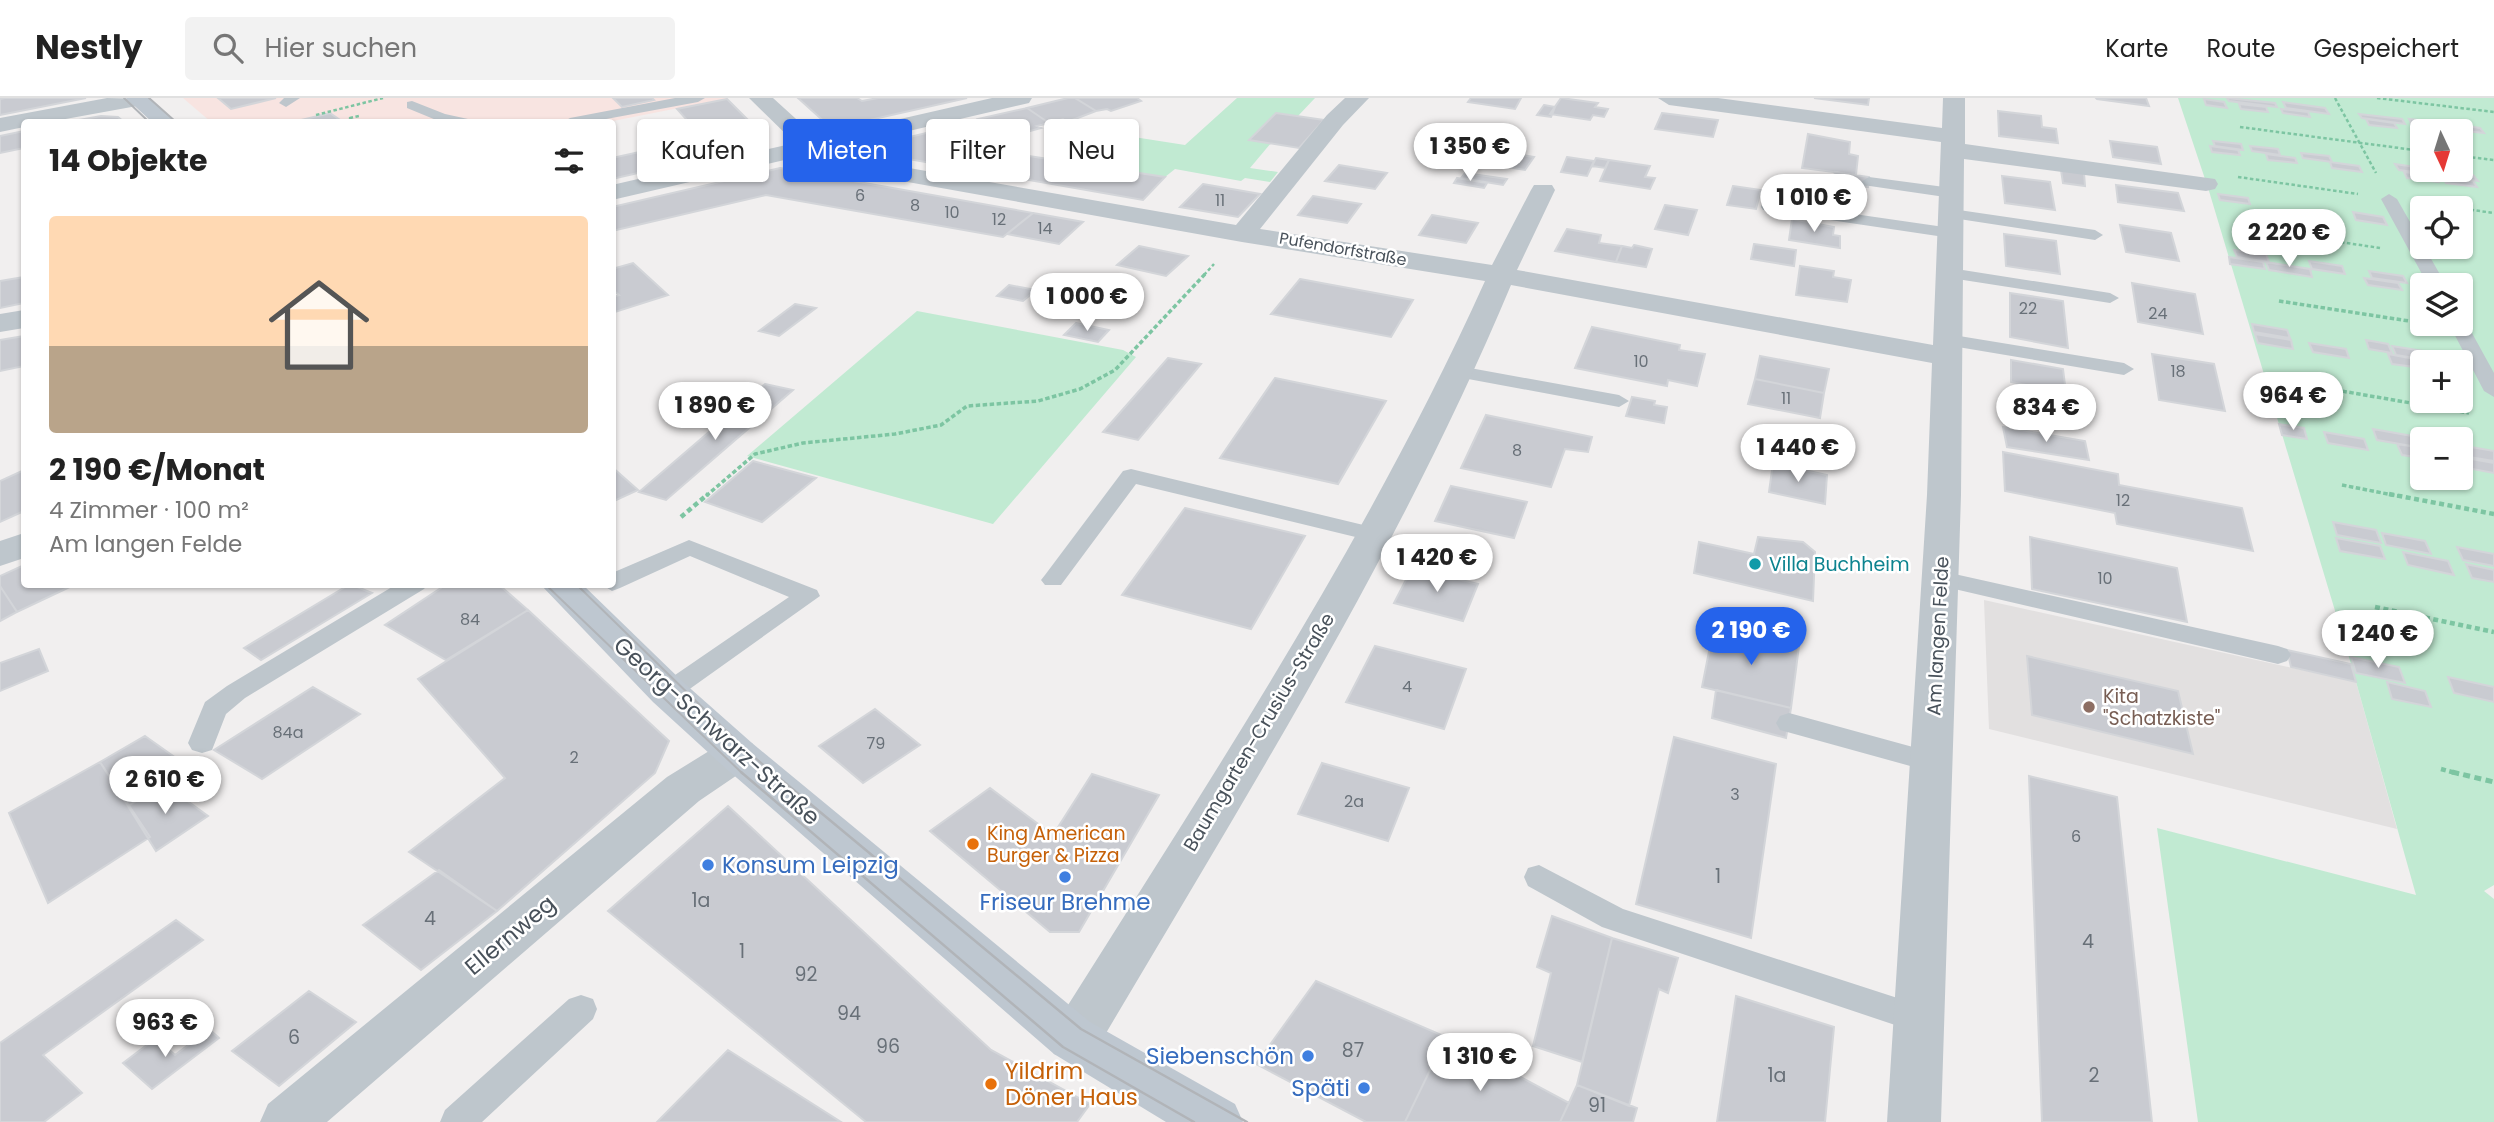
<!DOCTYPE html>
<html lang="de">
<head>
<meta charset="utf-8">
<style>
  body { margin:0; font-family:Poppins,sans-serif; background:#f2f2f2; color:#222; height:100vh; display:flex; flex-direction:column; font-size:26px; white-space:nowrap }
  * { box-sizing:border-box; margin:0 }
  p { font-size:23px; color:#767676 }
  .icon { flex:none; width:38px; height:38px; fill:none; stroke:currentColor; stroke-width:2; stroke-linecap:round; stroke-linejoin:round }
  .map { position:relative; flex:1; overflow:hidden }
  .side { position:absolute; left:21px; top:21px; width:595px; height:469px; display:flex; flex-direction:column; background:#fff; border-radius:7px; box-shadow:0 2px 5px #0004 }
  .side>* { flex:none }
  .banner { position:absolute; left:637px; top:21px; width:665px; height:63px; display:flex; gap:14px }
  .needle { width:46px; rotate:176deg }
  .tools { position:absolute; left:2410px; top:21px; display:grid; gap:14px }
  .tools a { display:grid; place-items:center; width:63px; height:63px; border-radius:7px; background:#fff; box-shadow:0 2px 5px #0004; font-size:35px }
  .price { position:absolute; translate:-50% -60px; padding:0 16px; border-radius:24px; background:#fff; color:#222; font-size:23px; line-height:46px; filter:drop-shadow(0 2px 4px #0008) }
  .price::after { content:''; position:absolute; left:50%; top:42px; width:21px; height:16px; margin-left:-10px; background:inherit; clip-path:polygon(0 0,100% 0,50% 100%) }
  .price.on { background:#2563eb; color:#fff }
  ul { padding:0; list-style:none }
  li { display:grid; align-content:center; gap:14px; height:371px; padding:0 28px }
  li span { display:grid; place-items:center; height:217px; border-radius:7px; color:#555 }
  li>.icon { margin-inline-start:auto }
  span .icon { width:126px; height:126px; fill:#fffc; stroke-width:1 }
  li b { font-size:30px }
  h2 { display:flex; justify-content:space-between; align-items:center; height:84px; padding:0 28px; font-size:30px }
  .pill { padding:0 24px; border-radius:7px; background:#fff; box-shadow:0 2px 5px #0004; font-size:24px; line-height:63px }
  .pill.on { background:#2563eb; color:#fff }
  header { display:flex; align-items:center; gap:42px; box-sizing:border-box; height:98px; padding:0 35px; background:#fff; border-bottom:2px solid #e0e0e0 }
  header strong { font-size:33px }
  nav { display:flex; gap:38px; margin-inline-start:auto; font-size:24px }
  .search { width:490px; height:63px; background:#f2f2f2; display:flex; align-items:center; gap:18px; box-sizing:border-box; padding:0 24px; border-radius:7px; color:#767676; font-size:26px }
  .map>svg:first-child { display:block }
</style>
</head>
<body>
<header>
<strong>Nestly</strong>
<div class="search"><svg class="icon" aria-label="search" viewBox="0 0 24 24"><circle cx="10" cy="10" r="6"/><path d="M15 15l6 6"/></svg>Hier suchen</div>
<nav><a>Karte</a><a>Route</a><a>Gespeichert</a></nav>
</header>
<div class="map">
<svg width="2494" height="1024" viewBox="0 0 2494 1024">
  <rect width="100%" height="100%" fill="#f1efef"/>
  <path fill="#e2e0e0" d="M1984,502L2356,584L2397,731L1989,631Z"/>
  <path fill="#f8e4e1" d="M183,0H729L608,24H211Z"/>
  <path fill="#c1ead2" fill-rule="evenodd" d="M1237,0H1315L1298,18L1276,15L1250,41L1271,45L1250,70L1278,74L1270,84L1245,80L1241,83L1175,71L1165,79L1086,67L1121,37L1185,47Z
    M2178,0H2494V787L2484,793L2494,801V1024H2198L2157,730L2416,797L2351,566L2209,93ZM2422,33H2460V72H2422ZM2422,110H2460V149H2422ZM2422,187H2460V226H2422ZM2422,264H2460V303H2422ZM2422,341H2460V380H2422Z
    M917,213L1123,252L1136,259L993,426L747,358Z"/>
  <path fill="#c9cbd1" stroke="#d3d5d9" stroke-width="2" d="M5,0H86L0,17V1Z
    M218,0H276L231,11Z
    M613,0H652L654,2L622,9Z
    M798,0H857L862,3L878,0H967L843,28L828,27Z
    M1068,0H1075L1096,13L1067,24L1063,21L1049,25L1027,10Z
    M1075,0H1137L1141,3L1111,13L1107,11L1096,13Z
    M1471,0H1521L1515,11L1468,4Z
    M1561,0L1598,5L1595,9L1608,11L1604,19L1593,17L1590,22L1550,16Z
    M1814,0H1869L1868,7Z
    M2096,0H2146L2149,8L2097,1Z
    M2227,0L2275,5L2277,9L2229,3Z
    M727,1L767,41L759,47L612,81V60L703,40L677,11Z
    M2204,1L2224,4L2227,10L2206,7Z
    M2283,4L2325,10L2329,16L2286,10Z
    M2239,6L2266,9L2268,14L2241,11Z
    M1544,7L1555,9L1551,19L1537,17Z
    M1027,10L1049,25L1037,28L1041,30L1016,37L1012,34L999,37L978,21Z
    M2281,11L2308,14L2310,19L2283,15Z
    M1998,13L2041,18L2042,29L2056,31L2058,45L1999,38Z
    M330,15L343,24H293Z
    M1276,15L1324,22L1299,50L1249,42Z
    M1662,15L1718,22L1713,39L1655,31Z
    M2359,16L2402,21L2405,26L2362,20Z
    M101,18L118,19L124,24H68Z
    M2366,21L2394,25L2397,30L2369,27Z
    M2409,21L2437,24L2440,29L2412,26Z
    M2411,26L2448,31L2450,33L2414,31Z
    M2452,26L2480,30L2484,35L2456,32Z
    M959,27L977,42L958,47L1165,79L1143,102L891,58L893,43Z
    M24,33V50L0,55V38Z
    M1808,36L1850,44L1849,56L1858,58L1856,77L1802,70Z
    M2110,43L2157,49L2161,66L2113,59Z
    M2213,43L2241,46L2243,52L2215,48Z
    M2210,48L2238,52L2240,57L2212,54Z
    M2250,48L2278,51L2280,57L2252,53Z
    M1452,52L1494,59L1486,70L1443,63Z
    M1497,53L1534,59L1525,72L1488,66Z
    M2301,55L2329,58L2332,64L2303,60Z
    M2266,56L2295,60L2297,65L2268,62Z
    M1567,59L1594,63L1587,78L1561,74Z
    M1596,60L1609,62L1605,70L1592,68Z
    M1609,62L1650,68L1645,79L1655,80L1650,91L1600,83Z
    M2330,64L2359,68L2362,74L2332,70Z
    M2395,66L2422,70L2428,76L2399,72Z
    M1339,67L1387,75L1375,91L1325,83Z
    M780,70L1033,115L1003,139L766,97L612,133V109Z
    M2061,72L2084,75L2085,88L2063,85Z
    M2444,73L2473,77L2478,83L2448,79Z
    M1835,74L1869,79L1868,89L1833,84Z
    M2404,74L2434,78L2438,84L2407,80Z
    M1465,75L1507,81L1503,87L1461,80Z
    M2002,78L2050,84L2055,112L2005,105Z
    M2442,79L2473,83L2477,89L2446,85Z
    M1457,80L1487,85L1484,90L1454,85Z
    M1799,82L1855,91L1850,117L1792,108Z
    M1203,86L1260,96L1238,119L1180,109Z
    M2116,87L2178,95L2184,113L2118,104Z
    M1733,88L1761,92L1756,111L1727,107Z
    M2218,96L2248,100L2250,106L2220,102Z
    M1313,98L1361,106L1347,125L1298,117Z
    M1665,107L1697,112L1688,137L1655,131Z
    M2353,114L2383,119L2387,127L2356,122Z
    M1033,115L1083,124L1059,146L1007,136Z
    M1432,117L1478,125L1466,145L1419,137Z
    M2285,120L2305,123L2310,133L2289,130Z
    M1792,121L1834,129L1833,137L1840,138V150L1789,142Z
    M2120,127L2171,135L2179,163L2126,154Z
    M1567,131L1601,137L1599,145L1622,148L1616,164L1555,153Z
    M2004,136L2056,143L2060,176L2006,168Z
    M1754,146L1796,152L1794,168L1751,161Z
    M1634,147L1652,151L1646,169L1616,164L1622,148L1632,150Z
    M1139,148L1188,158L1166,178L1117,167Z
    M2234,152L2266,156L2269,164L2237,159Z
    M2229,159L2263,164L2265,171L2230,166Z
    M2309,163L2342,168L2345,176L2312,171Z
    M2266,164L2310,171L2312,179L2269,172Z
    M633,165L668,197L612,215V199L619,197L612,191V171Z
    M1800,168L1834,173L1833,179L1851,182L1847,204L1796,197Z
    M2369,173L2403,178L2407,185L2372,180Z
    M24,179V205L0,210V183Z
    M2364,180L2398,185L2402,192L2368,187Z
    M1300,181L1413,202L1391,239L1271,216Z
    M2132,185L2195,196L2203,236L2138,224Z
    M1009,187L1036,192L1023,203L997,198Z
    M2010,195L2063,203L2068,250L2010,239Z
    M795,206L816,210L779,238L759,233Z
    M1076,225L1109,232L1098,244L1064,237Z
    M2252,226L2287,232L2290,240L2254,234Z
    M1592,229L1680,247L1679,252L1705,256L1697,288L1668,282L1667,288L1575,270Z
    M2255,236L2291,242L2293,251L2258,245Z
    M24,238V268L0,273V242Z
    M2366,242L2388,246L2392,255L2369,251Z
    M2309,245L2346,251L2349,260L2313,254Z
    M2392,248L2429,254L2433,263L2396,257Z
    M2152,256L2214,266L2225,313L2159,302Z
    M2388,256L2425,263L2426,264H2422V270L2392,266Z
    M1760,258L1829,271L1824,295L1755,281Z
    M1168,260L1201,266L1138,342L1103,334Z
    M2011,262L2063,271L2066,295L2011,284Z
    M1275,280L1386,303L1338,386L1220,360Z
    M1755,281L1824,295L1820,320L1748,306Z
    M765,286L793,292L666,402L639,394Z
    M1632,299L1655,303L1654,307L1667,309L1664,325L1626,318Z
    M1486,317L1592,339L1588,354L1565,351L1551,389L1461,370Z
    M2279,326L2304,330L2307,341L2282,337Z
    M2003,329L2085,343L2089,362L2007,349Z
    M2373,331L2412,338L2417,349L2377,342Z
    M2324,334L2364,341L2368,352L2328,345Z
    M2397,346L2422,350V360L2402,357Z
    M2465,348L2494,353V363L2469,359Z
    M2003,354L2118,376L2119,387L2242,410L2253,453L2117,426L2115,415L2005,393Z
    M2460,359L2494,365V375L2462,369Z
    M753,363L816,380L762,424L705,404Z
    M1773,365L1827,377L1825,406L1769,394Z
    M612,369L638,392L612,404Z
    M24,372V413L0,424V383Z
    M1451,388L1527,404L1514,440L1435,423Z
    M1185,410L1305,438L1251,531L1122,497Z
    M2333,424L2376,432L2381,445L2337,437Z
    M2382,435L2425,443L2431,456L2386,447Z
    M1758,439L1803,444L1815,454L1813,503L1694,475L1699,444L1754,456Z
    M2030,439L2177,470L2187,524L2032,491Z
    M2336,440L2380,448L2385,461L2340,453Z
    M2457,449L2494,456V468L2463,462Z
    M2403,454L2448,463L2454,477L2408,467Z
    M2466,466L2494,472V484L2472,480Z
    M24,467V486H76L17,514L0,488V478Z
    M1412,470L1478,486L1463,523L1394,505Z
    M350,486L372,495L261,562L244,550Z
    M447,486H498L528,512L446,562L385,527Z
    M0,488L17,514L0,523Z
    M528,512L669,643L655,675L497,813L409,754L505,680L418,581Z
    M1714,528L1799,548L1791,610L1702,589Z
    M1375,548L1466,571L1444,631L1346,604Z
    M39,551L48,573L0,593V565Z
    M2287,552L2351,566L2356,584L2291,569Z
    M2027,558L2178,593L2193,656L2032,617Z
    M2351,559L2399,569L2405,585L2356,575Z
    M2448,579L2494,589V604L2454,595Z
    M2387,584L2425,593L2431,609L2392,601Z
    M313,589L360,616L262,681L214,652Z
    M1716,592L1791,610L1786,640L1712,620Z
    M875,611L920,647L863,685L819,648Z
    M145,638L190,670L128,708L100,664Z
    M1674,639L1776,666L1751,840L1636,806Z
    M100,664L150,739L48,805L9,715Z
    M1322,665L1409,690L1388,743L1298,716Z
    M1092,676L1159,697L1079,834H1050L930,733L990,690L1053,737Z
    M2029,678L2117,699L2152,1024H2042Z
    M164,686L208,718L156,753L128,708Z
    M728,708L991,952L1090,1006L1077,1024H866L608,813Z
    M439,772L497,813L421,872L363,827Z
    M1552,818L1612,840L1582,964L1533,948L1551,875L1537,869Z
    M176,822L203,842L43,957L82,995L44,1024H0V945Z
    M1612,840L1678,860L1668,895L1659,891L1629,1008L1577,987Z
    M1316,883L1446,939L1405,1024H1366L1256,966Z
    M309,893L356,924L279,988L232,953Z
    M1736,898L1834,929L1825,1024H1717Z
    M209,931L219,940L152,991L123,965L156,940L175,957Z
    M1446,939L1569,1005L1560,1024H1405Z
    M728,952L841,1024H657Z
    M1577,987L1637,1010L1633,1024H1560Z"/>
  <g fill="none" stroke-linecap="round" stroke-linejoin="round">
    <path stroke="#7dc5a2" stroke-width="2.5" stroke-dasharray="3.5 2.5" stroke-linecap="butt" d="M2335,0L2376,75
      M2377,0L2494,14
      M316,17L383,0
      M355,24L350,20L359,18
      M2240,29L2422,53
      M2460,58L2494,62
      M2238,79L2358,96
      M2429,106L2494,115
      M2246,130L2380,150
      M1204,177L1214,166"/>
    <path stroke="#7dc5a2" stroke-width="3.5" stroke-dasharray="4.5 2.5" stroke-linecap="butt" d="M2279,203L2422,225
      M2301,286L2469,315
      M2342,387L2398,398
      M706,398L755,356L803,345L895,336L941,327L967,308L1038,303L1080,291L1115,272L1206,175"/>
    <path stroke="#7dc5a2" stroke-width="4.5" stroke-dasharray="5 3.5" stroke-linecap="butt" d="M2389,396L2494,416
      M681,419L708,396
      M2375,509L2494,534
      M2441,671L2459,676"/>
    <path stroke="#7dc5a2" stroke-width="5" stroke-dasharray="7 4.5" stroke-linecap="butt" d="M2452,674L2494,684"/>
    <path fill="#bec6cc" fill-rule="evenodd" d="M284,0H300L286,9L279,5Z
      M675,0H705L698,4L590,24H563L570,20Z
      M412,3L445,16L468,21L470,24H441L407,10V4Z
      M1869,79L1952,90L1960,95L1952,100L1863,87L1861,84Z
      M1774,89L1782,94L1778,105L1951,130L1959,135L1951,140L1763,112L1761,109L1766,94Z
      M2389,96L2397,101L2446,187H2428L2381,101Z
      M1952,111L2095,132L2103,137L2095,142L1946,119V113Z
      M1950,170L2110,195L2119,200L2110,205L1944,179L1941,175Z
      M2460,221L2467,226L2494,275V299L2484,293L2449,226H2460Z
      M1947,236L2124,265L2134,271L2124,277L1940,246L1938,242Z
      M1459,268L1619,297L1629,303L1619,309L1452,278L1449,274Z
      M1131,371L1380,431L1383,436L1380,441L1372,443L1136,386L1061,487H1045L1041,482L1045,477L1123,373Z
      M689,442L817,492L820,498L677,600L668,603L659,600L655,594L659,588L789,499L690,458L620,490L612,493L601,486H612V475Z
      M1941,473L2278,548L2287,551L2291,557L2287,563L2278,566L1933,486L1929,481L1933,476Z
      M397,486H428L424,491L245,600L226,616L212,652L202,655L192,652L188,645L205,604L227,588Z
      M1789,615L1942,657L1946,664L1942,671L1932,674L1780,632L1776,625L1780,618Z
      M1539,767L1623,811L1919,907L1931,911L1935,921L1931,931L1919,935L1602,829L1528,788L1524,779L1528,770Z
      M581,897L593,901L597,911L593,921L482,1024H440L445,1012L569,901Z"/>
    <path fill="#bec6cc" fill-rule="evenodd" d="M107,0L148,1L137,8L49,24H24V29L0,34V20Z
      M749,0H773L817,40L992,0H1032L1029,5L836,50L869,63L1236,127L1327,17L1345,0H1369L1343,27L1260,131L1492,167L1531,92L1534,87H1552L1555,92L1517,172L1933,247L1941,44L1669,7L1658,0H1718L1942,30L1943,0H1965V46L2215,81L2218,86L2215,91L2206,93L1964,61L1961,397L1941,1024H1887L1927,397L1932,265L1511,187C1400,453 1245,699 1099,947L1090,956L1072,963L1054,956L1046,940L1054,924L1063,915C1213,677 1369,440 1485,183L1242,144L863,76L810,56L612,102V87L795,45Z
      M24,212V230L0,234V216Z
      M24,435V460L0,468V443Z
      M737,640L752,645L759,656L752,667L699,703L327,1024H260L268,1006L667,679L722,645Z"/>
    <path fill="#bec7d0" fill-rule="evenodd" d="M126,0H150L176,24H152Z
      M540,486H582L683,584L752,645L1090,924L1235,1006L1243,1024H1166L1054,956L722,667L653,604Z"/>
    <path stroke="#b1b4b8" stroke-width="2" d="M124,0L149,24
      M149,0L176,24
      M545,486L743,676
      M576,486L745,651L774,676"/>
    <path stroke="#b1b4b8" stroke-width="2.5" d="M741,674L1063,949L1194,1024
      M772,674L1081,931L1247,1024"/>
  </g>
  <circle fill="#0f9aa8" stroke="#fff" stroke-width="2.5" cx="1755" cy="466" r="7"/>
  <circle fill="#8d6e63" stroke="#fff" stroke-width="2.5" cx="2089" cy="609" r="7"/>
  <g fill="#e8710a" stroke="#fff" stroke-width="2.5">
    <circle cx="973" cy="746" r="7"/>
    <circle cx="991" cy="986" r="7"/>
  </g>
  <g fill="#3f7fe0" stroke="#fff" stroke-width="2.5">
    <circle cx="708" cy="767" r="7"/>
    <circle cx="1065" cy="779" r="7"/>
    <circle cx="1308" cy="958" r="7"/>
    <circle cx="1364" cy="990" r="7"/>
  </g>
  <g text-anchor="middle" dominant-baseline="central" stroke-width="5" stroke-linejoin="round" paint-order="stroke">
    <g font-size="16" fill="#687078">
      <text x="860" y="97">6</text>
      <text x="1220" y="102">11</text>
      <text x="915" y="107">8</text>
      <text x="952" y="114">10</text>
      <text x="999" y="121">12</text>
      <text x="1045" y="130">14</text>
      <text x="2028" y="210">22</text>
      <text x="2158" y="215">24</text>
      <text x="1641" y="263">10</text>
      <text x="2178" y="273">18</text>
      <text x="1786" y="300">11</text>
      <text x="1517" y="352">8</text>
      <text x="2123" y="402">12</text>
      <text x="2105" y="480">10</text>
      <text x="470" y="521">84</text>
      <text x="1407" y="588">4</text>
      <text x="288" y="634">84a</text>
      <text x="876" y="645">79</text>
      <text x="574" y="659">2</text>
      <text x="1735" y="696">3</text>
      <text x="1354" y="703">2a</text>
      <text x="2076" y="738">6</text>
    </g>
    <g font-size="16" fill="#48515a" stroke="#fff">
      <text transform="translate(1343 151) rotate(10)">Pufendorfstraße</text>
    </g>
    <g font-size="19" fill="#0d838f" stroke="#fff" text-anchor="start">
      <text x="1769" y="466">Villa Buchheim</text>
    </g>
    <g font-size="19" fill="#48515a" stroke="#fff">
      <text transform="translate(1938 538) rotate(-87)">Am langen Felde</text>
      <text transform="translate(1259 634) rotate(-59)">Baumgarten-Crusius-Straße</text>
    </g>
    <g font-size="19" fill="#785e54" stroke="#fff" text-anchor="start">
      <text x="2103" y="598">Kita<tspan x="2103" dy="22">"Schatzkiste"</tspan></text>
    </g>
    <g font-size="19" fill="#c56008" stroke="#fff" text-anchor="start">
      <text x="987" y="735">King American<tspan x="987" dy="22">Burger &amp; Pizza</tspan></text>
    </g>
    <g font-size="19" fill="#687078">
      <text x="1718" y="778">1</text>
      <text x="701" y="802">1a</text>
      <text x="430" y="820">4</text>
      <text x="2088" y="843">4</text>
      <text x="742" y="853">1</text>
      <text x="806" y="876">92</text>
      <text x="849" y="915">94</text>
      <text x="294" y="939">6</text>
      <text x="888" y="948">96</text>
      <text x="1353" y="952">87</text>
      <text x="1777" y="977">1a</text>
      <text x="2094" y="977">2</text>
      <text x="1597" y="1007">91</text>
    </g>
    <g font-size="23" fill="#48515a" stroke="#fff">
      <text transform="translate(717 633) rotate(42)">Georg-Schwarz-Straße</text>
      <text transform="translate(510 837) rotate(-40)">Ellernweg</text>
    </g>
    <g font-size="23" fill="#366cbe" stroke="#fff" text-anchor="end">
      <text x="722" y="767" text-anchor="start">Konsum Leipzig</text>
      <text x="1065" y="804" text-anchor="middle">Friseur Brehme</text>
      <text x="1294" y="958">Siebenschön</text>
      <text x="1350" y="990">Späti</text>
    </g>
    <g font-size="23" fill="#c56008" stroke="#fff" text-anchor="start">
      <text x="1005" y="973">Yildrim<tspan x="1005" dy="26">Döner Haus</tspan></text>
    </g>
  </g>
</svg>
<div class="tools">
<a><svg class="needle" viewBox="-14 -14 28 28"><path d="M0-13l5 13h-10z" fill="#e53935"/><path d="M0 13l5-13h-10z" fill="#767676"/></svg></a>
<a><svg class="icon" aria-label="locate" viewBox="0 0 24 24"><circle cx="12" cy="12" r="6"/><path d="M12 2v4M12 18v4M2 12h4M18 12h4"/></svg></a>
<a><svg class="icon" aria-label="layers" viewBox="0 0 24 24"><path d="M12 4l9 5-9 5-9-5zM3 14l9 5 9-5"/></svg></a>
<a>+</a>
<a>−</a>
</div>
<b class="price" style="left:1470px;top:85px">1 350 €</b>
<b class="price" style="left:1814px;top:136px">1 010 €</b>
<b class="price" style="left:2289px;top:171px">2 220 €</b>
<b class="price" style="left:1087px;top:235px">1 000 €</b>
<b class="price" style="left:2293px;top:334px">964 €</b>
<b class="price" style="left:715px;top:344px">1 890 €</b>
<b class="price" style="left:2046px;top:346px">834 €</b>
<b class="price" style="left:1798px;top:386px">1 440 €</b>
<b class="price" style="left:1437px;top:496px">1 420 €</b>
<b class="price on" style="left:1751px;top:569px">2 190 €</b>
<b class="price" style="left:2378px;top:572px">1 240 €</b>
<b class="price" style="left:165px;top:718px">2 610 €</b>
<b class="price" style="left:165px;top:961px">963 €</b>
<b class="price" style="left:1480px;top:995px">1 310 €</b>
<div class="banner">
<a class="pill">Kaufen</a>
<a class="pill on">Mieten</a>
<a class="pill">Filter</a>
<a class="pill">Neu</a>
</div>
<section class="side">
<h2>14 Objekte<svg class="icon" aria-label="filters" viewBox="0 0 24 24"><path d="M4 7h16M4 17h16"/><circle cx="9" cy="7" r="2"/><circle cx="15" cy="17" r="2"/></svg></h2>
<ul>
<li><span style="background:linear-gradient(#ffd9b3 60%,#b9a48a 0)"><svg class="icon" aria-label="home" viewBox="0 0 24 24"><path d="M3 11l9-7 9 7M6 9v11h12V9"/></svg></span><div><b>2 190 €/Monat</b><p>4 Zimmer · 100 m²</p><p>Am langen Felde</p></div></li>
</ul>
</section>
</div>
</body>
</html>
